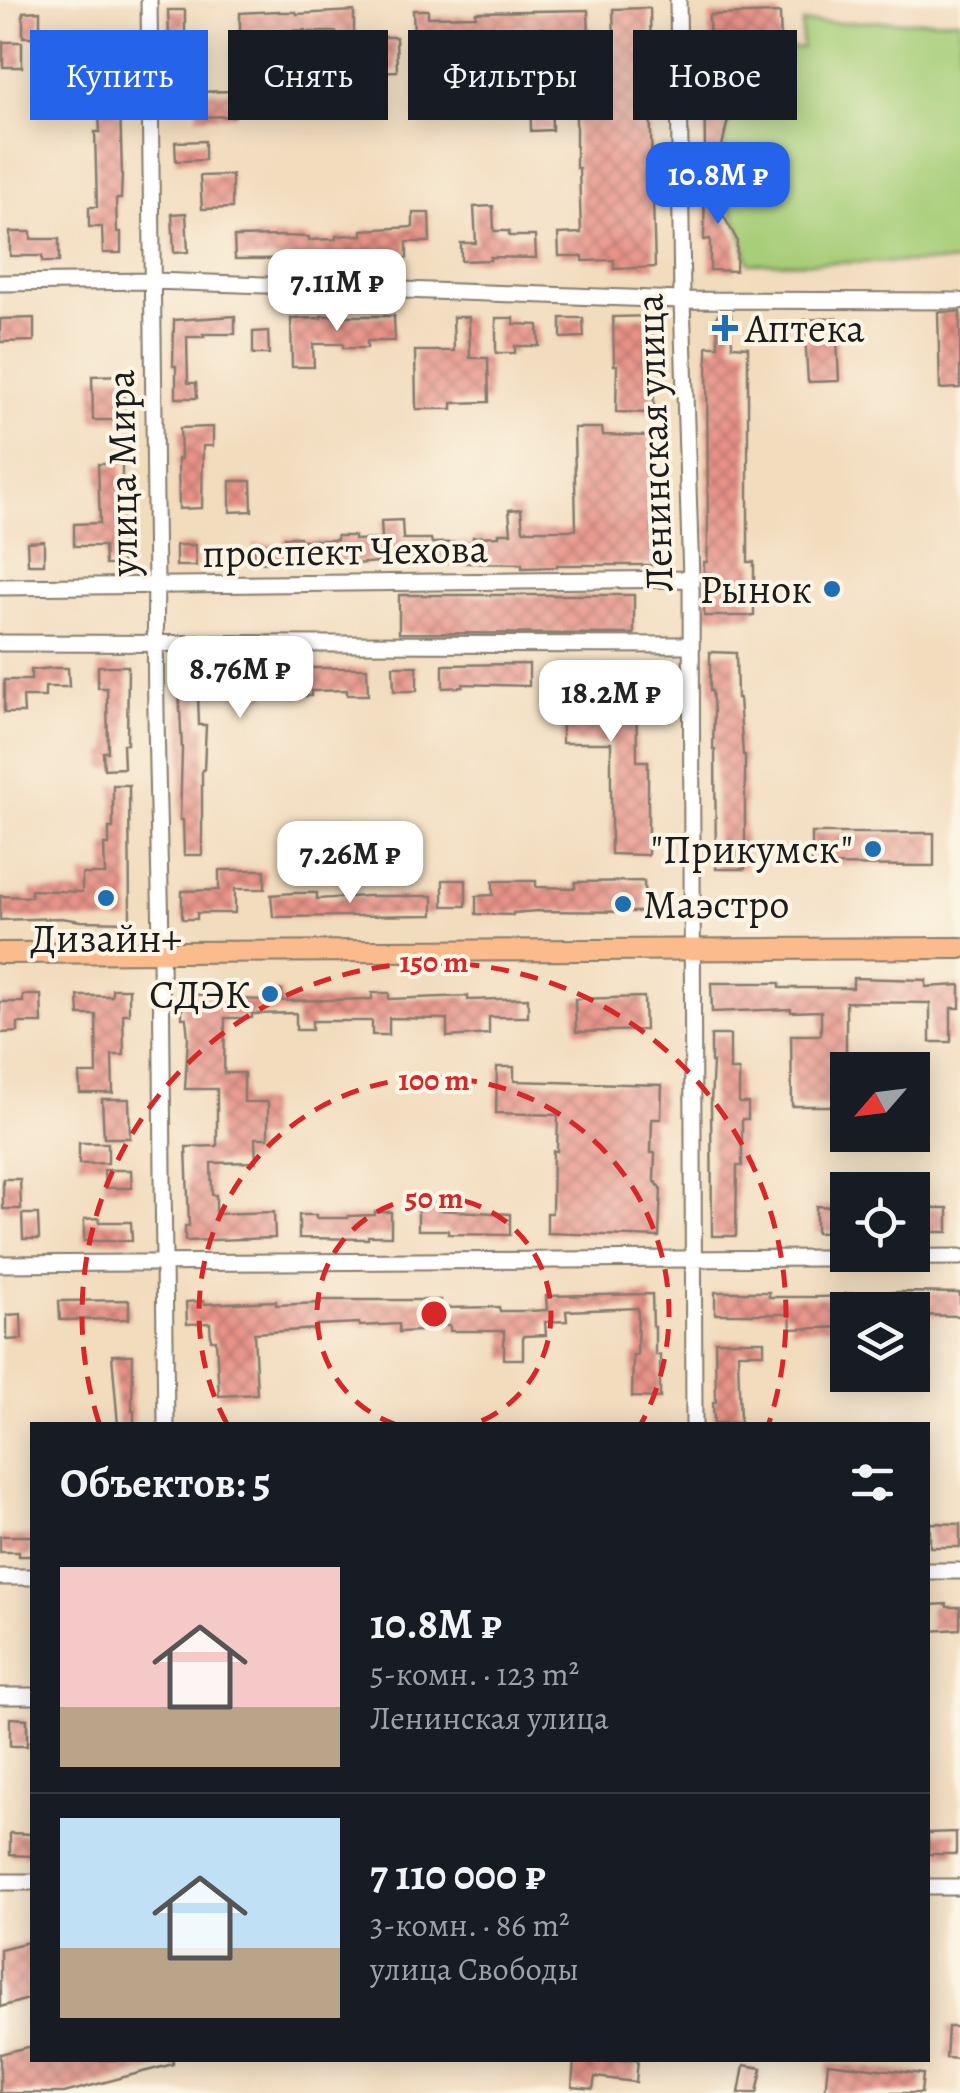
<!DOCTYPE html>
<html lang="ru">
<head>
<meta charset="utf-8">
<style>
  body { margin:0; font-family:Alegreya,serif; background:#242831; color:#f1f3f6; height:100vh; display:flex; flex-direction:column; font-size:38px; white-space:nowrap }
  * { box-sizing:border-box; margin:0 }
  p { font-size:32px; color:#9ea1a6 }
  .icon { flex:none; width:55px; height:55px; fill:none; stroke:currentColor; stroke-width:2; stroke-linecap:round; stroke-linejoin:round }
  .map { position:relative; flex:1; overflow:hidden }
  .side { position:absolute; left:30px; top:1422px; width:900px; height:640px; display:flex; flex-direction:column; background:#171b24; border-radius:0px; box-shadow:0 5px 25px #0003 }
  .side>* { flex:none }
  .guide { position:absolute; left:30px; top:30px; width:900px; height:90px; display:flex; gap:20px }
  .needle { width:65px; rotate:242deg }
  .fabs { position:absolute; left:830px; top:1052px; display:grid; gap:20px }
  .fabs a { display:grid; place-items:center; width:100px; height:100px; border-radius:0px; background:#171b24; box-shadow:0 5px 25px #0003; font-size:50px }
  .price { position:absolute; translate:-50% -85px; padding:0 22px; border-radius:20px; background:#fff; color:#222; font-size:32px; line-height:65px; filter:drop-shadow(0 2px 5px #0008) }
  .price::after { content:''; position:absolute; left:50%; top:60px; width:30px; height:22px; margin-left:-15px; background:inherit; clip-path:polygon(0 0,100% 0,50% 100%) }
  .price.selected { background:#2563eb; color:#fff }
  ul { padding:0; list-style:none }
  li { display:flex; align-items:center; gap:30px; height:250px; padding:0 30px }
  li+li { border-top:2px solid #363941 }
  li span { display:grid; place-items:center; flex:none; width:280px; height:200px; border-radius:0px; color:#555 }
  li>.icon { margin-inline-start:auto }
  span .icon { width:120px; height:120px; fill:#fffc; stroke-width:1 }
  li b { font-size:42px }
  h2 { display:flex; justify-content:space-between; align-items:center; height:120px; padding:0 30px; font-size:42px }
  .tag { padding:0 35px; border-radius:0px; background:#171b24; box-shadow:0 5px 25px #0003; font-size:35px; line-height:90px }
  .tag.selected { background:#2563eb; color:#fff }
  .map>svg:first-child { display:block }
</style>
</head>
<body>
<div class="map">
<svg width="960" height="2093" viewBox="0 0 960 2093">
  <defs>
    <pattern id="building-cross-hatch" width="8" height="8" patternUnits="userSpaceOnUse" patternTransform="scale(2.5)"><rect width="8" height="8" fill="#e89388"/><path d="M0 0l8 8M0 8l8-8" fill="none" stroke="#bb776e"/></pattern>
  </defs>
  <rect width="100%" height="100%" fill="#fcf5e5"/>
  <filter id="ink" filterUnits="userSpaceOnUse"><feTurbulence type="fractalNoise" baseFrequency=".01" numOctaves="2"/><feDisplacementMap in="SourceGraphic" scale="20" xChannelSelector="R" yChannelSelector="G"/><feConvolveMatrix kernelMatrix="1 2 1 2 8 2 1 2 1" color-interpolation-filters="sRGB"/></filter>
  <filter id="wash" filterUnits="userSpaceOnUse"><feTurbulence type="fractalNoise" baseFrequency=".0048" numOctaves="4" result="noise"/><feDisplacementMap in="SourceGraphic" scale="40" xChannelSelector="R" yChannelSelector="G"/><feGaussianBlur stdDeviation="2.25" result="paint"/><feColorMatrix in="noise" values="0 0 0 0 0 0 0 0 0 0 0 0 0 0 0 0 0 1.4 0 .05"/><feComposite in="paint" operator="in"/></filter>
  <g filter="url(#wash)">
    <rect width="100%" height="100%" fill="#f2dcbe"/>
    <path fill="#a7ce79" stroke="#62754a" stroke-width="2.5" d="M960,20V262L749,263L739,227L722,190V156L728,126L741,106V50L802,48V23Z"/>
    <g id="blocks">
      <path fill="url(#building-cross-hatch)" d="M650,8L651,61L644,62V101H650L655,267L614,269V260L583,261V256H559L558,234L581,233L579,168H576V102L589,101L588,64H615L613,9Z
        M168,10H185V37H169Z
        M413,10H428V17L476,16V12L588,10L589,37L544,39L543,28L495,29V34L454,35V45H436V34H414Z
        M40,11V37H23V12Z
        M279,11V12H296L297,14L354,11V34H337L336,32H305V30L240,33V13Z
        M780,13L781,49L732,50L735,110L727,124L720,155L705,154L704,63H710L709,15Z
        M87,37H118L122,174L121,199H116L117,232H121V253H103L102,227H89V207H97L95,132H100L96,61L87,62Z
        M376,37H396L397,71L377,72Z
        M3,42H22V67H3Z
        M172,66H198V82L172,83Z
        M530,85H551L552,130L531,131Z
        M234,91L235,116L197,117L196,92Z
        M205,141V160L176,161L175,142Z
        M705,164H717V204L737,240L736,271L710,270V239L704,240Z
        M232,175V208L202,209L200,176Z
        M493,206L494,231H509V236H535L536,258L490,257V260L461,261V243H476L474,207Z
        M186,213L188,252L174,253L172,214Z
        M413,213H429L430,242H407V258L235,259L234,237L282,236L309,237V240L336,239V236L362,235V230L413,227Z
        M10,232H31V239H59V262H42V256H10Z
        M938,312H960V388L940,389Z
        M731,314L732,346L748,347V562H754V616H704V562H707L708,542L707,346H718L717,315Z
        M235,316V334H203L204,337H187L188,383H196L197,398H176V366H173L174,320Z
        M321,316H394L395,341H367V348H343V344H313L314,367H292L291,319L321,318Z
        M653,316L654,413L616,412L617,365H614L613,317Z
        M453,317H469L470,358H488L489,402L452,403V409H416L415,351H454Z
        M34,318V341L0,342V319Z
        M496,318H514V324L538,325L539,346H515V353H496Z
        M561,318H583L584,337L561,338Z
        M836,318L839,381L808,382L804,320Z
        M268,331L269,354H253V332Z
        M124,375L125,420H93L92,376Z
        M213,427V446H203L202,508L179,509L178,459H181L180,428Z
        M574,428H602L603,435L651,436L653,565H557V567L522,568V564L414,562V557H378V562L355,564L311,561L254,563V544H284V537H300L301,540H337V536H354V540L382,539L381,521L402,520L403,539H431L432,543L473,542V537L499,536V533H511L509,510L521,509L523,530H576Z
        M98,464H122V565H105L104,546H74V524L100,523Z
        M230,481H251L252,511L230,512Z
        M44,541V564H28L27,542Z
        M176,545H195L196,566H176Z
        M399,595H634V634L399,633Z
        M710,652L736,653L737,698H739L743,755H745V869H716L715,750H713L714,711L712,691H710Z
        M529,664V686L463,684V687L443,688V665Z
        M98,666H128L127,744H123L124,768L104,769L103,752H108L107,688H98Z
        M246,666H267V668H367L368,695H347V690L311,691V696H292V690H267V696L198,695L199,725H206L204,770H202V855H184L183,820H180L182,750L178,670H198V677H246Z
        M393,666H417V691H394Z
        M54,668H68L69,687H45V697H23L24,713H4V680H31V670Z
        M561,668H636L637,761H648V855L611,854V743H562Z
        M113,785H129L130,922L81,921L61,918L0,920V896L31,897V890L82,892V874H105L104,845H109V828H113Z
        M812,833H934V866L812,865Z
        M219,870H265V889H235V913H197V919H182V891L219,890Z
        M443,880H466V906H443Z
        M493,881H536V887L575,888V882L644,881L645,912L537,911L513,913V915L476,914V896L493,895Z
        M293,893H317V899L368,896H433V915L273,917L271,895Z
        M853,978L926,980V987L960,985V1008H951V1042H930V1003L846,1002V1106H792L791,1035H821V1011L791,1012V1009L712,1012L711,983H780V988H853Z
        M112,989H129V1014H123L124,1055H112L113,1093H80L79,1074H97L96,1015H79L78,996H112Z
        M282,990V1001L372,999V993H389V999L468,996V1000L528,998V1017H489V1034L447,1037V1019L389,1018V1035H372V1021H312V1030H296V1013L252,1014V1018H225L224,1073H244V1102H268V1138H255L256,1162L211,1163L212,1195H216V1214L274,1212L275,1238L185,1241V1226H189L186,1147L217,1146V1089H185L188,1038L186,1018H182V994L205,995V998L265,1000V991Z
        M23,995H41L42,1023H18V1032L0,1033V1002H23Z
        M644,997L645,1030L576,1032L575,999Z
        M711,1035H730V1070H739V1103H748V1119H742V1166H737L736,1236H712L711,1103L713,1062H711Z
        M497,1067H514V1081L662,1085L661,1119H652L651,1153H655L654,1180L661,1189L659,1237L547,1233V1213H552L553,1151H557L558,1115L496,1113Z
        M102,1099H129L130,1138H104Z
        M79,1143H108V1163L79,1164Z
        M104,1170H131L132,1188H105Z
        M3,1179H20L21,1209H3Z
        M418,1198H439V1210L510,1214V1235L448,1234V1230H418Z
        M816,1206L848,1208V1232L816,1233Z
        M929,1208H948V1232H912V1212H929Z
        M375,1212H391V1236H368V1239L299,1238V1215H316V1218H348V1216L375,1215Z
        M22,1214H38L39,1239H23Z
        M99,1218V1222H131L132,1241H84V1219Z
        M715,1292H769V1297H819L845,1296V1294L902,1292L960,1293V1316L912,1315V1310H848V1327L791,1329L790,1314H715Z
        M652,1294L653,1327H655V1355H660V1398L632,1397L633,1355H637L638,1308L566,1311L567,1321L545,1322L546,1335L523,1336V1359H504V1331H450V1325L419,1326V1331L399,1332V1324L360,1326L359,1323L317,1325V1329L254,1333L257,1394L219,1396L216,1340H211L210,1323L187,1324L186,1302L204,1301V1304L276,1301V1305L321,1303L320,1300H441V1308L499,1307L500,1311H529L547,1310L546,1296Z
        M129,1300V1319L60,1320L59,1301Z
        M21,1314L22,1339L7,1340V1315Z
        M715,1341H764V1353H738L740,1423H714L713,1402H716Z
        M112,1355H133L132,1411H134V1425H118Z
        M930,1523L960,1524V1547H930Z
        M0,1536H32V1556H19V1552H0Z
        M947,1604V1607H960V1629L930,1631V1605Z
        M10,1718L27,1719V1746H10Z
        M956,1832V1854H928V1833Z
        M10,1833L32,1834V1856L10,1855Z
        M32,1941V1998L0,2007V1949Z
        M948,2027H960V2059L946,2058Z
        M32,2046V2060H173V2064L64,2093H0V2054Z
        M574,2060H638L636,2082L595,2077L593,2089L572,2087Z
        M828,2063L923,2074L921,2093H825Z
        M744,2065L762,2068L757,2093H739Z"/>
    </g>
  </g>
  <g filter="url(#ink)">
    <use href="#blocks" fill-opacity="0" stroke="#877c6d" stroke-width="2.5"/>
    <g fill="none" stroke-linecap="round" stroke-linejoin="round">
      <g stroke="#877c6d" stroke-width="19">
        <path id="minor" d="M149,0L156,586C153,708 160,830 161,952C163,1110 163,1267 166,1425
          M678,0L682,300L691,579L694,1425
          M0,283L153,281L682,300L960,301
          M0,587L691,579
          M0,643L691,645
          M0,1264L960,1257
          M928,1571H960
          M0,1577H32
          M0,1696H32
          M0,1882H32
          M928,1887H960"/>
      </g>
      <g stroke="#877c6d" stroke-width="24">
        <path id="major" d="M0,953L960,948"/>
      </g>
      <use href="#minor" stroke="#fff" stroke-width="15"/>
      <use href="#major" stroke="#fbbb8d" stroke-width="20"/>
    </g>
  </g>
  <g fill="none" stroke="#d62828" stroke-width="5" stroke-dasharray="18 12">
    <path d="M397 1425A117 117 0 1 1 471 1425"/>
    <path d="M227 1424A235 235 0 1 1 641 1424"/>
    <path d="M99 1423A352 352 0 1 1 769 1423"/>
  </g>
  <g fill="#1f6fb2" stroke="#fcf5e5" stroke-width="4">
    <path d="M720 313h10v10h10v10h-10v10h-10v-10h-10v-10h10z"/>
    <circle cx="832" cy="589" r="10"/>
    <circle cx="873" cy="849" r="10"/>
    <circle cx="106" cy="898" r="10"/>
    <circle cx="623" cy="904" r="10"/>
    <circle cx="270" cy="994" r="10"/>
  </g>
  <g text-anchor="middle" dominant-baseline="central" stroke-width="8" stroke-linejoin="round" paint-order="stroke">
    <g font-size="40" fill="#1c1c1c" stroke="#fcf5e5" text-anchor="end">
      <text x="745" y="328" text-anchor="start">Аптека</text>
      <text x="812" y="589">Рынок</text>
      <text x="853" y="849">"Прикумск"</text>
      <text x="643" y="904" text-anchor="start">Маэстро</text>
      <text x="106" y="938" text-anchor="middle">Дизайн+</text>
      <text x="250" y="994">СДЭК</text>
    </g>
    <g font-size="40" fill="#1c1c1c" stroke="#fcf5e5">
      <text transform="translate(654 443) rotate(-92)">Ленинская улица</text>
      <text transform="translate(122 473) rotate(-91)">улица Мира</text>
      <text transform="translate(345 551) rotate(-1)">проспект Чехова</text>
    </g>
  </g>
  <circle cx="434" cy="1314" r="15" fill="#d62828" stroke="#fcf5e5" stroke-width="5"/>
  <g font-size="30" text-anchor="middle" font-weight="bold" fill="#d62828" stroke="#fcf5e5" stroke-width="8" stroke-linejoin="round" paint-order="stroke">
    <text x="434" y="972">150 m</text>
    <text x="434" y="1090">100 m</text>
    <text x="434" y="1208">50 m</text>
  </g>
</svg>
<div class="fabs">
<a><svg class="needle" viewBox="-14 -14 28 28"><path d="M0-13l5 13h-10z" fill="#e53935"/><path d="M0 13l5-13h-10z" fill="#9ea1a6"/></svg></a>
<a><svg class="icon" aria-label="locate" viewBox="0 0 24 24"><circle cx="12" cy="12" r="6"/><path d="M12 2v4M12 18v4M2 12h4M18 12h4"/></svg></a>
<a><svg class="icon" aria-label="layers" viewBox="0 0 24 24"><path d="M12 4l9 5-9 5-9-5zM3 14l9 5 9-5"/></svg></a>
</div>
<b class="price selected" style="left:718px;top:227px">10.8M ₽</b>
<b class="price" style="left:337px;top:334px">7.11M ₽</b>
<b class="price" style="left:240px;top:721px">8.76M ₽</b>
<b class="price" style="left:611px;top:745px">18.2M ₽</b>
<b class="price" style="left:350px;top:906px">7.26M ₽</b>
<div class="guide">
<a class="tag selected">Купить</a>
<a class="tag">Снять</a>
<a class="tag">Фильтры</a>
<a class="tag">Новое</a>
</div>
<section class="side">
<h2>Объектов: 5<svg class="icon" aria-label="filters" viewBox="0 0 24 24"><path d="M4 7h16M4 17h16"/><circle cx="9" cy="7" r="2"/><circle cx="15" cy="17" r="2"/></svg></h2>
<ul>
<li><span style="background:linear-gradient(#f6c9c9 70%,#b9a48a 0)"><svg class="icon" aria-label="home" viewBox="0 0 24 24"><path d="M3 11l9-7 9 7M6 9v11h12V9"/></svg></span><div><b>10.8M ₽</b><p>5-комн. · 123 m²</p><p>Ленинская улица</p></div></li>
<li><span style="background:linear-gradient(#bfe0f5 65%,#b9a48a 0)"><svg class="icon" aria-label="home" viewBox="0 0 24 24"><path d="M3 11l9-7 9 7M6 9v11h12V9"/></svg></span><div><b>7 110 000 ₽</b><p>3-комн. · 86 m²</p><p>улица Свободы</p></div></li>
</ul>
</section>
</div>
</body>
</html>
